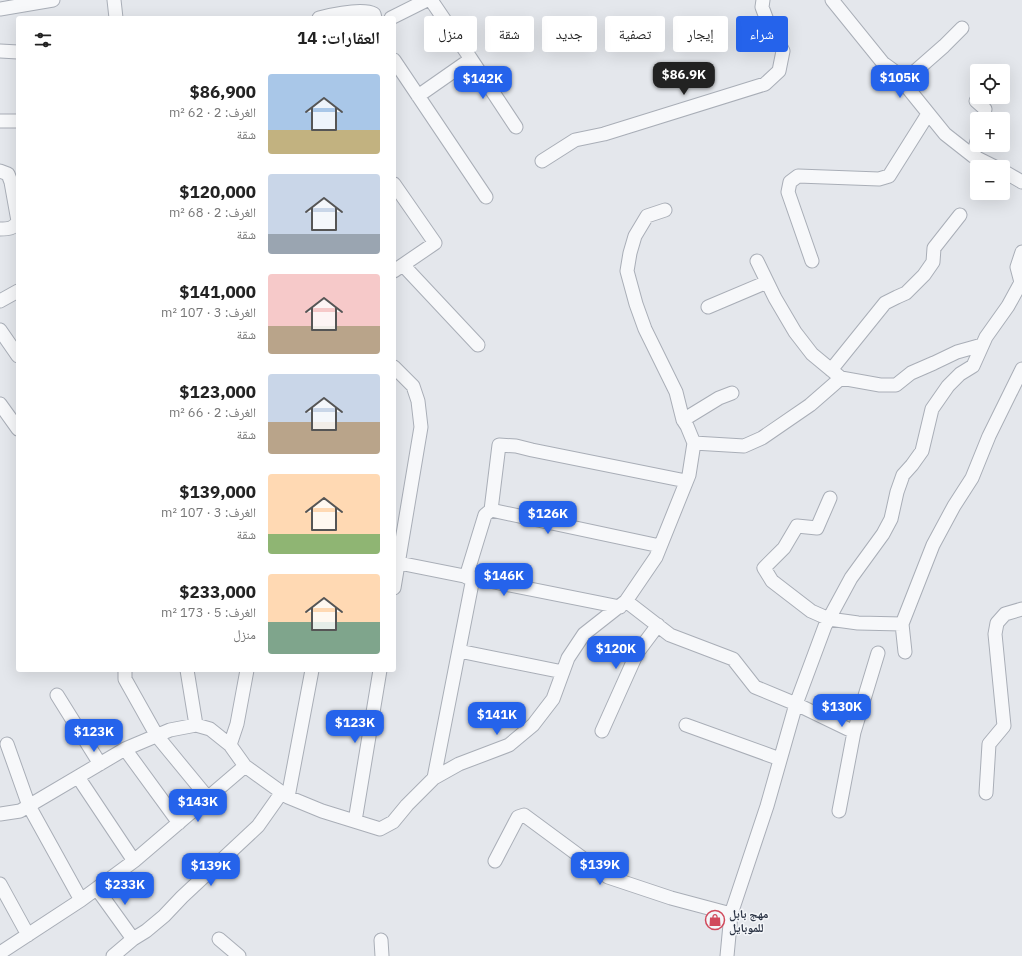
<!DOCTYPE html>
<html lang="ar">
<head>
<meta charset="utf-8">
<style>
  body { margin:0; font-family:"IBM Plex Sans","Noto Naskh Arabic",sans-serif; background:#f6f6f6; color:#222; direction:rtl; height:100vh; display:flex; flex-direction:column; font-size:15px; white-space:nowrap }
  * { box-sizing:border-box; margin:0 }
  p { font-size:13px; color:#767676 }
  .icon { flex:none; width:22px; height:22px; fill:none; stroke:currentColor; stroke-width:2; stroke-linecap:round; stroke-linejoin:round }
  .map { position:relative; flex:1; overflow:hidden; direction:ltr }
  .details { position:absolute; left:16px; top:16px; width:380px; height:656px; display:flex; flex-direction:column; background:#fff; border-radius:4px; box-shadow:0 4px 16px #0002; direction:rtl }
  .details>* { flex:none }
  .hud { position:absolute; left:408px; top:16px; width:380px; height:36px; direction:rtl; display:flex; gap:8px }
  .fabs { position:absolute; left:970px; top:64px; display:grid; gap:8px }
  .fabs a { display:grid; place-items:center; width:40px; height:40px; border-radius:4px; background:#fff; box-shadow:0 4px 16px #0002; font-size:20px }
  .price { position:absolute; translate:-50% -34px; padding:0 9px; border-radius:8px; background:#2563eb; color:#fff; font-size:13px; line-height:26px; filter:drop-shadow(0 1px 2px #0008) }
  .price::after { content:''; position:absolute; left:50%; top:24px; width:12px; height:9px; margin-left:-6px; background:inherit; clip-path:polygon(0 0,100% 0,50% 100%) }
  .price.on { background:#222; color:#fff }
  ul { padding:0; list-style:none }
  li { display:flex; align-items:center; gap:12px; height:100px; padding:0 16px }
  li span { display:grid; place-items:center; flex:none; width:112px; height:80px; border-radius:4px; color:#555 }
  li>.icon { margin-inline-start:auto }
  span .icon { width:48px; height:48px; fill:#fffc; stroke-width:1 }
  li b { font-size:17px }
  h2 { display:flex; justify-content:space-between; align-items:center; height:48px; padding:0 16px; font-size:17px }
  .chip { padding:0 14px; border-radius:4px; background:#fff; box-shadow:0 4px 16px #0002; font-size:14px; line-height:36px }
  .chip.on { background:#2563eb; color:#fff }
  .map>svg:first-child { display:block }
</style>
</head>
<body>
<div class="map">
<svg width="1022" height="956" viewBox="0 0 1022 956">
  <rect width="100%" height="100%" fill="#e4e7ec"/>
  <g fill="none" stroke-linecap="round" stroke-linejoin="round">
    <g stroke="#a9aeb7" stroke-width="15">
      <path id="minor" d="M114,0L116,18
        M832,0L883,63L894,71L945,134L973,156L995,167
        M0,9L53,0
        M319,18C331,15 363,8 374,14L375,18
        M391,18L427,0
        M0,51L18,52
        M471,59L516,127
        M394,60L486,197
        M903,82L944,46L962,28
        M418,96L471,59L431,0
        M976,101L985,109L983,119
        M0,121H18
        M973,156L977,141
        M542,161L575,140L604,134L765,84L779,71L783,51L768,23L762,7L763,0
        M0,171L8,174L11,182L18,221C14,229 8,229 0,229
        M1003,171L1022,182
        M394,184L435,243L394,271
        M665,210L647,216L635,236L630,253L627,271L636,304L645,329L676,392L683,420L687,426L694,443L744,446L762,438L810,405L841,378
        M1022,252L1017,267L1022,286
        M757,261L775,298L795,332L812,354L841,378L880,385H896L911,373L934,363L957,352L982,345
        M812,261L788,192L790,182L798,176L879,179L889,176L928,114
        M403,265L478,345
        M0,301L18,291
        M708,307L767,282
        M0,330L18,356
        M394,367L413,386L418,401L421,427L394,588
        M831,370L885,303L897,297L906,293L924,275L933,262L934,248L960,215
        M0,404L18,429
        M683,420L719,398L732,393
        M830,498L817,528L797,526L784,548L764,568L772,581L811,611L829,619L858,623L902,624
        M491,510L499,445L516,446L532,450L686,481
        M394,562L620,607
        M466,577L485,515L491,510L660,546
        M626,601L670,635L733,659L755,687L796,704L854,732
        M459,651L563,672
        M905,652L902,624L933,545L954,506L972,478L989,436L1022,369
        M125,670V679L157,736L208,798
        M187,670L196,725
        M57,695L100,764
        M686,725L780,759
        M602,731L637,653L658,625
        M7,744L29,806L81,900
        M230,745L237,724L247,670
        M125,749L179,823
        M78,777L134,861
        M434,778L473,578
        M986,793L989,744L1004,726L995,634L997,623L1005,614L1022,609
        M288,797L312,670
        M839,811L854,732L878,653
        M0,814L20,811L125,749L170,730L196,725L210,729L230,745L245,766L288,797L322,811L380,829L393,822L407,805L434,778L459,764L509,745L533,725L553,699L568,658L584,634L626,601L656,557L689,475L694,443
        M355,821L380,670
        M495,861L518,817L524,815L608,877L671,898L731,914
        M0,884L28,935
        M97,889L133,939
        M219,939L239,956
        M381,940L382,956
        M0,953L81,900L134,861L245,766
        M113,956L133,939L146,931L164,916L182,897L258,826L282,792
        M727,956L731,914L767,806L796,704L825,626L851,578L883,534L891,519L897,492L903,475L912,465L922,451L932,409L948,386L960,374L973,366L986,337L1008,306L1020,284"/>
    </g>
    <use href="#minor" stroke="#f7f8fa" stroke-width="13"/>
  </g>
  <defs>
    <g id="shop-ring" transform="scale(1)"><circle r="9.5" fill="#f4f6f9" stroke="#d1495b" stroke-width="1.5"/><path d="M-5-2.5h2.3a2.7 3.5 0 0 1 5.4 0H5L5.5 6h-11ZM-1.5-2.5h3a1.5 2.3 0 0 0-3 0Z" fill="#d1495b"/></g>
  </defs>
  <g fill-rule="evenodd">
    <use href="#shop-ring" x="715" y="920"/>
  </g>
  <g text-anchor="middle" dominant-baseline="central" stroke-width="3" stroke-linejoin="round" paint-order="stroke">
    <g font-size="12" font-weight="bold" fill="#2b3445" stroke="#f4f6f9" text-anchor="start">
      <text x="729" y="913">مهج بابل<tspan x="729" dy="14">للموبايل</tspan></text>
    </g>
  </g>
</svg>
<div class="fabs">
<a><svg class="icon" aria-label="locate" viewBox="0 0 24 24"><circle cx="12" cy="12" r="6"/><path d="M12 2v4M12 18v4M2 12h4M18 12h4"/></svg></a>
<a>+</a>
<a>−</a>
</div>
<b class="price on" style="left:684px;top:96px">$86.9K</b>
<b class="price" style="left:900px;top:99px">$105K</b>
<b class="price" style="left:483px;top:100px">$142K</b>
<b class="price" style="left:548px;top:535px">$126K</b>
<b class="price" style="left:504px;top:597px">$146K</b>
<b class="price" style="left:616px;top:670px">$120K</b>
<b class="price" style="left:842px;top:728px">$130K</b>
<b class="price" style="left:497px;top:736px">$141K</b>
<b class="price" style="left:355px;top:744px">$123K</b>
<b class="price" style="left:94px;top:753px">$123K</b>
<b class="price" style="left:198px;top:823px">$143K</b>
<b class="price" style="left:600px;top:886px">$139K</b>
<b class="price" style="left:211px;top:887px">$139K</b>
<b class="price" style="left:125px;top:906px">$233K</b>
<div class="hud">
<a class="chip on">شراء</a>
<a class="chip">إيجار</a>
<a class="chip">تصفية</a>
<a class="chip">جديد</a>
<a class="chip">شقة</a>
<a class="chip">منزل</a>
</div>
<section class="details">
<h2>العقارات: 14<svg class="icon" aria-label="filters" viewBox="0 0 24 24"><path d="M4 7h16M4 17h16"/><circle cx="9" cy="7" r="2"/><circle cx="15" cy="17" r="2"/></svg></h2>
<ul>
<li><span style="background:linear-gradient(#a9c7e8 70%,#c2b280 0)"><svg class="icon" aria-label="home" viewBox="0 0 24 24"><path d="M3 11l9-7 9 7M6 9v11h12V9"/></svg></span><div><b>$86,900</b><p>الغرف: 2 · 62 m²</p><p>شقة</p></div></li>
<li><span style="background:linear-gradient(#c9d6e8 75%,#9aa5b1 0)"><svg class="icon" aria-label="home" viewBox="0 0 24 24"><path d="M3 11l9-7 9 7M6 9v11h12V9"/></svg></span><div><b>$120,000</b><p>الغرف: 2 · 68 m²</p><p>شقة</p></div></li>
<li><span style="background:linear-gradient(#f6c9c9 65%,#b9a48a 0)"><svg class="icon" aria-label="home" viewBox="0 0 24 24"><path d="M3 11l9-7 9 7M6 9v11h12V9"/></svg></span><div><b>$141,000</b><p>الغرف: 3 · 107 m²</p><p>شقة</p></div></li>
<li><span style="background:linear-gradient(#c9d6e8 60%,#b9a48a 0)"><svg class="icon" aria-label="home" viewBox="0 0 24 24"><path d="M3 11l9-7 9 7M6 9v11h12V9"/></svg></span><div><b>$123,000</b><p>الغرف: 2 · 66 m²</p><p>شقة</p></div></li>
<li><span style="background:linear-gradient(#ffd9b3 75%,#8fb573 0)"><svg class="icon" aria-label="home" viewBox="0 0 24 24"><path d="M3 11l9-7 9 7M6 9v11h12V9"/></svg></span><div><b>$139,000</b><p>الغرف: 3 · 107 m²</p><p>شقة</p></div></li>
<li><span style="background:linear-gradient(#ffd9b3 60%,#7fa58c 0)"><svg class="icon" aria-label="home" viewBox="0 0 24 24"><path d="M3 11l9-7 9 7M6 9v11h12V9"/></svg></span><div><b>$233,000</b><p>الغرف: 5 · 173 m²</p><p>منزل</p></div></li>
</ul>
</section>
</div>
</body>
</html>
